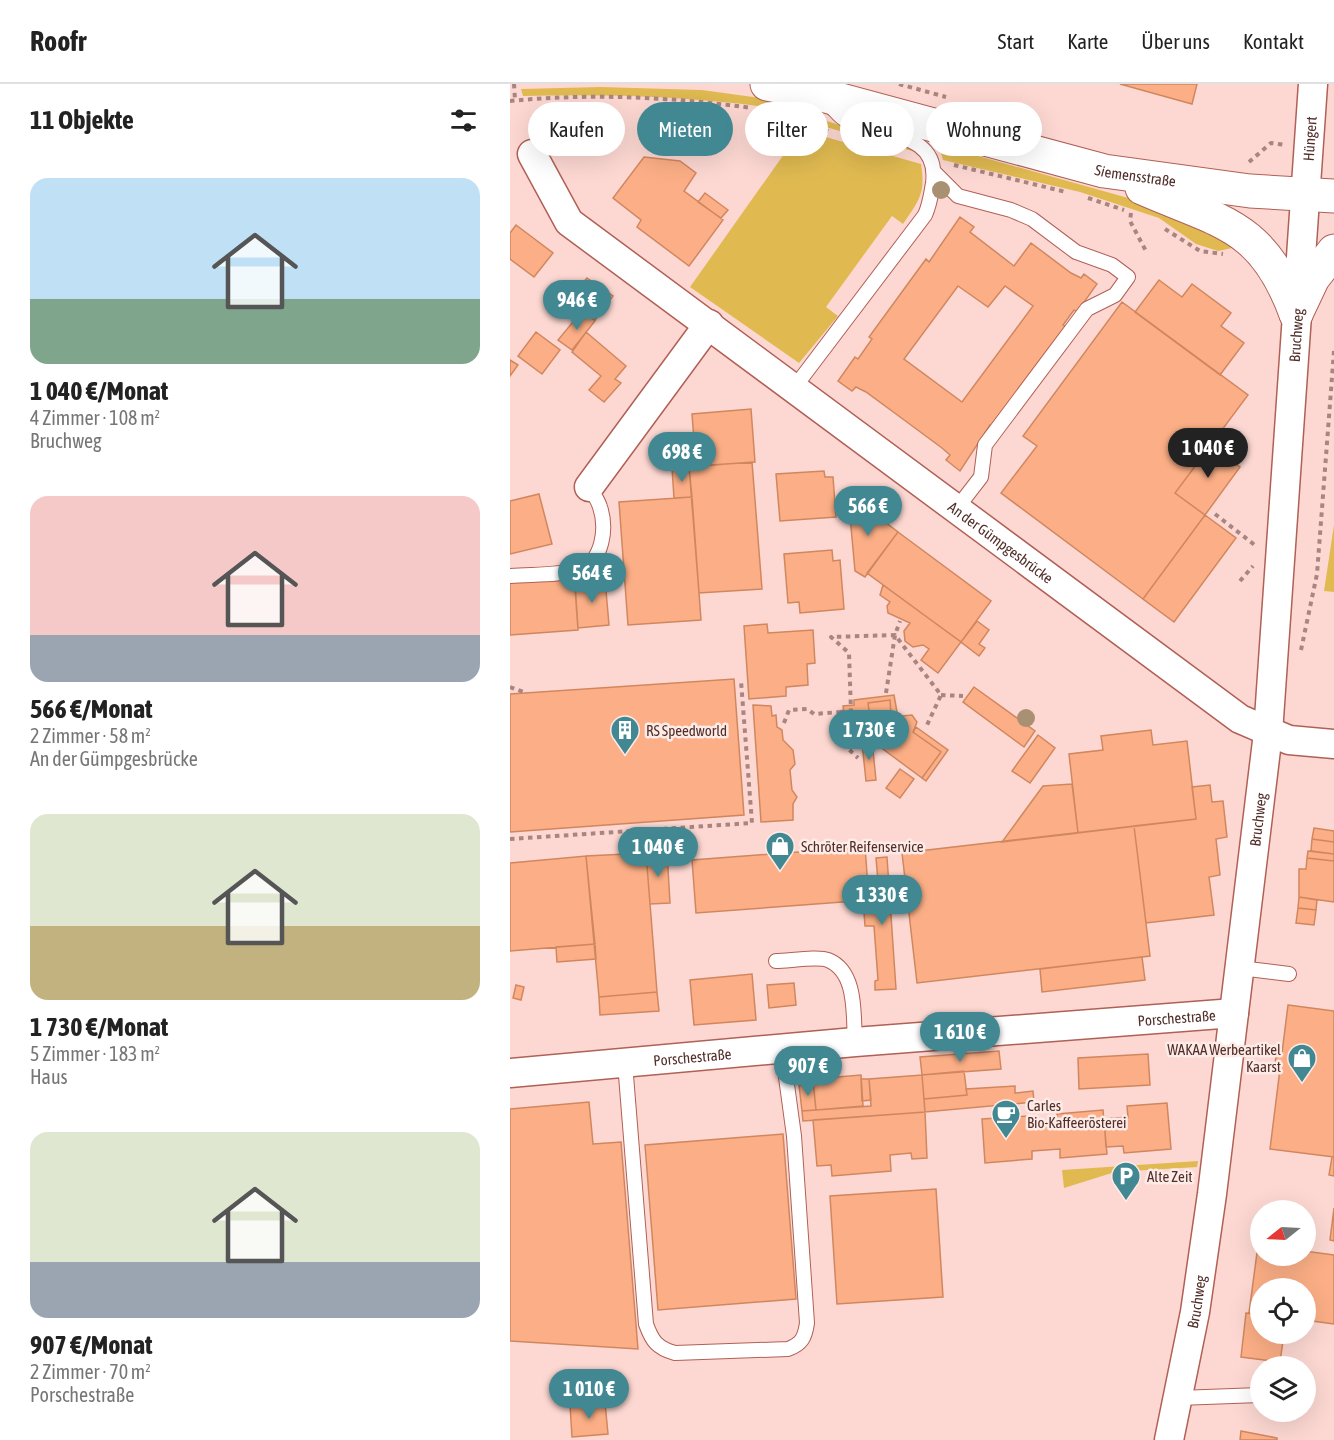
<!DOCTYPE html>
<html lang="de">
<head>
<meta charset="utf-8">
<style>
  body { margin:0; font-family:"Asap Condensed",sans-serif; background:#f6f6f6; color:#222; height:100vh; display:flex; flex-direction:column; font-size:22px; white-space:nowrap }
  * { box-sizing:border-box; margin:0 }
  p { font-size:20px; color:#767676 }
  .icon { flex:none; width:33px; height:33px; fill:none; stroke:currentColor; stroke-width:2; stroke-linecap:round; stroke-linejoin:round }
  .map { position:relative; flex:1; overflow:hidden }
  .panel { display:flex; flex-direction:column; background:#fff; width:510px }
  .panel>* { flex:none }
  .top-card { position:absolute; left:18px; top:18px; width:570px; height:54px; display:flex; gap:12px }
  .needle { width:39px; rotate:252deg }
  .fabs { position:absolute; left:740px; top:1116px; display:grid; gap:12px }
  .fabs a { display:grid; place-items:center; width:66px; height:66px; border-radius:50%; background:#fff; box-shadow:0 6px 24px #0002; font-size:30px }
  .price { position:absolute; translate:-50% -51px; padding:0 14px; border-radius:21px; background:#428893; color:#fff; font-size:20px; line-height:39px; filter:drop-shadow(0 2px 3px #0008) }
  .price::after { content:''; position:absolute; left:50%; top:36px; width:18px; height:14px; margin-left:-9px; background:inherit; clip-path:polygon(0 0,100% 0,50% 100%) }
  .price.on { background:#222; color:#fff }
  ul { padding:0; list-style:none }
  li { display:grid; align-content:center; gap:12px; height:318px; padding:0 30px }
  li span { display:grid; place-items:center; height:186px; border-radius:18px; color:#555 }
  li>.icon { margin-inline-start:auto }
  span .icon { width:108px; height:108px; fill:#fffc; stroke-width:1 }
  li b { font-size:26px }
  h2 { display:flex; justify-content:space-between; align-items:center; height:72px; padding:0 30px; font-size:26px }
  .tag { padding:0 21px; border-radius:27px; background:#fff; box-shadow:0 6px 24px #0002; font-size:21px; line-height:54px }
  .tag.on { background:#428893; color:#fff }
  header { display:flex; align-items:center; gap:36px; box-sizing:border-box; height:84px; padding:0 30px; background:#fff; border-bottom:2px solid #e0e0e0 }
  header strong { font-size:28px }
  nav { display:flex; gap:33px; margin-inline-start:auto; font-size:21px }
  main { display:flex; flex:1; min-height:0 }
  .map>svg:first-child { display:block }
</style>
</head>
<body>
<header>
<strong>Roofr</strong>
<nav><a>Start</a><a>Karte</a><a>Über uns</a><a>Kontakt</a></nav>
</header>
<main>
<section class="panel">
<h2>11 Objekte<svg class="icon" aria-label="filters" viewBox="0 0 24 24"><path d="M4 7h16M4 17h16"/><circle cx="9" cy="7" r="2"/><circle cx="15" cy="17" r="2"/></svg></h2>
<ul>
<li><span style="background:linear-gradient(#bfe0f5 65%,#7fa58c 0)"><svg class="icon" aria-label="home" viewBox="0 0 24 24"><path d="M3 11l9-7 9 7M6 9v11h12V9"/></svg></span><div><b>1 040 €/Monat</b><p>4 Zimmer · 108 m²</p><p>Bruchweg</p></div></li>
<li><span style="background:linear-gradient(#f6c9c9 75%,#9aa5b1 0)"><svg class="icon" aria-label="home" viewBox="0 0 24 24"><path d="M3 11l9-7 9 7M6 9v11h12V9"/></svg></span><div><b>566 €/Monat</b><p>2 Zimmer · 58 m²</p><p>An der Gümpgesbrücke</p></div></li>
<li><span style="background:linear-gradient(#dfe7d0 60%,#c2b280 0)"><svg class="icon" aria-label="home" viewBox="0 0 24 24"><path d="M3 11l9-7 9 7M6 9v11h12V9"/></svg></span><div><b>1 730 €/Monat</b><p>5 Zimmer · 183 m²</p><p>Haus</p></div></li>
<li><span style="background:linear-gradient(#dfe7d0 70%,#9aa5b1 0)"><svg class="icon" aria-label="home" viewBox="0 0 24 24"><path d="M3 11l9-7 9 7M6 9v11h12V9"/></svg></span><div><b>907 €/Monat</b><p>2 Zimmer · 70 m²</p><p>Porschestraße</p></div></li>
</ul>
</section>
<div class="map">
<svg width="824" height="1356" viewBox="0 0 824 1356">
  <rect width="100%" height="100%" fill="#fdd8d2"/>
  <path fill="#e0ba51" d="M91,3L192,6L265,16L262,24C179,12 97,10 13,12L11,5Z
    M279,19L293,22L310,35L390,59L402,67L312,42L293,30L279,26Z
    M291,46L411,80C416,109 409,117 393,140L382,132L316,223L328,232L289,279L180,203Z
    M429,61L661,126L732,162L708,167L686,160L649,134L570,108L433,76Z
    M824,441V508L814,507Z
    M688,1077L687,1083L605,1088L554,1104L552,1086Z"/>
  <path fill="#fcaf86" stroke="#d0875f" stroke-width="1.5" fill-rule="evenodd" d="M610,0H687L682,20Z
    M134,73L170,77L186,89L174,107L213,136L179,182L127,143L131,136L103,114Z
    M195,109L218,126L211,134L188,118Z
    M450,133L464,143L460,148L504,182L521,159L561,189L571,194L574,190L587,200L567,228L564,226L553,241L557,243L483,343L480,341L450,387L436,376L440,371L432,364L386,330L356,308L346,303L342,307L328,297L345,273L348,275L362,255L359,253L416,175L419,178ZM448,202L478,223L495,202L523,222L452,318L394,275Z
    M6,141L43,169L24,193L0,175V149Z
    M77,194L103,212L85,236L58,216Z
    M649,196L672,213L682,200L721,229L711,242L734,259L710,291L625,228Z
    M612,218L738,311L665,409L695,431L633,515L491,409L527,362L513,352Z
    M72,227L85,237L62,266L48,256Z
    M26,248L50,266L32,290L8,272Z
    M76,248L116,282L105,295L111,299L94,318L79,306L91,292L62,268Z
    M0,276L8,281L0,292Z
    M241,325L245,378L186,382L182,330Z
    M701,361L710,368L713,364L725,373L722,377L730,383L695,431L665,409Z
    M242,378L252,505L189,509L179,383Z
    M179,383L182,413L164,414L162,384Z
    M314,387L315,393H323L326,433L270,437L266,390Z
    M29,410L42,460L0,470V417Z
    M338,410L388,448L355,493L345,487Z
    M182,413L191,536L118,541L109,418Z
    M695,431L726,454L664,538L633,515Z
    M388,448L481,517L451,558L357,489Z
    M322,466L323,477L330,476L334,525L290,529L289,518L278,519L274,470Z
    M64,491L68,546L0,551V496Z
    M95,495L99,541L68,544L65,498Z
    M373,501L451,558L428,589L411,576L419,565L413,561L403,563L395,557L394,547L400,539L378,529L377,522L380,518L370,511Z
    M467,537L479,546L469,560L475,564L469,572L451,558Z
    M257,540L258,549L303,546L305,579L297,580L298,601L276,603V612L239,615L234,542Z
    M224,595L234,731L0,748V610Z
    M464,603L525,647L514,663L453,618Z
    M384,611L387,628L392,632L389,637L381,631L380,616L358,619L360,634L339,636L342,660L338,661L333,622L344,621V616Z
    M380,616L381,631L389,637L392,632L402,631L407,638L403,648L431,668L412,694L362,657L342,660L339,636L360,634L358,619Z
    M243,621L261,622L262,632L266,631L267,643L272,646L273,656L283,666L285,680L280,686L282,706L287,713L283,720V736L251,738Z
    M406,643L438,666L416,697L412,694L431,668L403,648Z
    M641,646L643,661L677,657L686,735L568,749L559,670L593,666L591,652Z
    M528,651L545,664L520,699L502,687Z
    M362,657L366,696L356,697L352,659Z
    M390,685L404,695L390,714L376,704Z
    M562,700L568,749L492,758L533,702Z
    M700,701L702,718L713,717L717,753L706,755L710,791L699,793L704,831L636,839L624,742L686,735L682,703Z
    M624,742L640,872L407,899L392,769Z
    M804,744L824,747V758L802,755Z
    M802,755L824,758V770L801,767Z
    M355,763L359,816L186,829L182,776Z
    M798,767L824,770V777L797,774Z
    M157,768L160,819L140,820L136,769Z
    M136,769L147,908L89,913L76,772Z
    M76,772L85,860L0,867V779Z
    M377,773L386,905L365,906V897L368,896L364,842H355L353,816H359L357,798L368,797L366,774Z
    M797,774L824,777V818L789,813V785H796Z
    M789,813L807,816L806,826L788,824Z
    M788,824L806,826L804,841L786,839Z
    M85,860L86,875L47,878L46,863Z
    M632,873L635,896L532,908L530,885Z
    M242,890L246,936L184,941L180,896Z
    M284,899L286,921L259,924L257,901Z
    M6,901L14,903L11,916L3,914Z
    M147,908L149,927L90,931L89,913Z
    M778,921L824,927V1073L760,1065L770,985L765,980L766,972L772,969Z
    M489,967L491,985L412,991L410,973Z
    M638,970L640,1001L569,1005L568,974Z
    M454,987L457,1011L414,1015L412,991Z
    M351,991L353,1022L306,1026L303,995Z
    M412,991L415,1028L293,1037L292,1027L361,1022L359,995Z
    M351,995H359L361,1016L352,1017Z
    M303,999L306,1026L292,1027L289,1001Z
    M505,1002V1009L523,1007L524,1018L415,1028L414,1015L457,1011L456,1005Z
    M79,1018L83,1060L111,1058L128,1265L0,1257V1025Z
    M657,1019L661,1065L614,1069L613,1062L596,1063L594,1035L618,1033L617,1022Z
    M593,1026L597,1070L550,1074V1065L522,1067V1075L475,1079L472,1035L518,1032L519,1041L548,1038L547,1030Z
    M415,1028L417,1074L402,1075L401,1069L380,1071L381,1087L322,1092L321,1081L307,1082L303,1036Z
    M273,1050L286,1215L148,1226L135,1061Z
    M822,1073H824V1092L819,1091Z
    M426,1105L433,1213L327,1220L320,1112Z
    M824,1124V1157L820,1156Z
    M748,1161L750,1172H795V1167L824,1171V1240L795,1236V1204H750V1231L739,1229Z
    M736,1229L750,1231V1250H774L770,1278L731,1273Z
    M92,1287L95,1318L60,1321L57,1290Z
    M95,1318L98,1350L62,1353L60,1321Z
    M731,1347L767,1354V1356H730Z"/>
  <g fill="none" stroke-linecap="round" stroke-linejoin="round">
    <g stroke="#b06055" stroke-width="16">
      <path id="lane" d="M424,88L448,112L501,126L522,135L566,168L602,181L618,193L605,211L577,225L475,361L471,393L447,424
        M284,304L415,131C420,120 421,110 423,99C430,44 366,55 334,35C329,32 325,26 320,22
        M0,492C22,490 49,492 70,485C93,477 97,444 90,423C88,416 83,409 79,403
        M266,877C278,877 308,872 318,876C348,888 343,933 345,958
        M730,884L779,890
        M115,979L136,1240C142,1257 147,1264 165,1269L278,1265C292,1260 295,1253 297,1239L284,1052L272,964
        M668,1314L750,1311"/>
    </g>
    <g stroke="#b06055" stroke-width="31">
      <g id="street">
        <path id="s1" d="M22,70L59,138L730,635L779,656L824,660"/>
        <path d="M79,403L199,240"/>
        <path id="s2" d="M0,989L345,958L724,929"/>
        <path id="s3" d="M659,1356L685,1228L702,1110L758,649L803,0"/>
      </g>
    </g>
    <g stroke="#b06055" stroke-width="35">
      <g id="secondary">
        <path id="s4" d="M257,0L305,9L594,87L740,107L824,112"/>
        <path d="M632,104C712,139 753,140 786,230"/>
        <path d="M786,230L803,194L824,167"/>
      </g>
    </g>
    <path stroke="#a9857f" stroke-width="4" stroke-dasharray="4.5 4.5" stroke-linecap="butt" d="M4,0L5,16
      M389,0L436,13
      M0,17C80,9 162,13 242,24
      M298,37L318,47
      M739,78L761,59L776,61
      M444,81L556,108
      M578,114L614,126
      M621,129L620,137L637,169
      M655,145L690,167L713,170
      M705,430L746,462
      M730,497L743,482
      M791,566L807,490L824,267
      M0,603L16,609
      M376,609L385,551L390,537
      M431,611L453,612
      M330,628L341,627L339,569L321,553L385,551L431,611L417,641
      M274,639L279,626L297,625L304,630L330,628L332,659L348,674
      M0,755L242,739L231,597"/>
    <use href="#lane" stroke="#fff" stroke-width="14"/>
    <use href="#street" stroke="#fff" stroke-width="28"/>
    <use href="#secondary" stroke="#fff" stroke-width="33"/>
  </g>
  <g fill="#aa9072">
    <circle cx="431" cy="106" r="9"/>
    <circle cx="516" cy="634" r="9"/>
  </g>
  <defs>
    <g id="building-pin" transform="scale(1.5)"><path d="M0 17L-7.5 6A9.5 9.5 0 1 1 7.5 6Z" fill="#428893" stroke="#fdebe7"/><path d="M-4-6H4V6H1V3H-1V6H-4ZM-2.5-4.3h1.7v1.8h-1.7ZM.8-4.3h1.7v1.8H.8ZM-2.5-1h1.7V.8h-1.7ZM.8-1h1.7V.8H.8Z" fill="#fff"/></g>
    <g id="shop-pin" transform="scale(1.5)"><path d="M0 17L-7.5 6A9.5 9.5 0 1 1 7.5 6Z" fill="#428893" stroke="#fdebe7"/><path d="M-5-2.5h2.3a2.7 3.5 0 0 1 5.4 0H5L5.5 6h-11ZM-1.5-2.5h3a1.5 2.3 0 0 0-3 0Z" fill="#fff"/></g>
    <g id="cafe-pin" transform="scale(1.5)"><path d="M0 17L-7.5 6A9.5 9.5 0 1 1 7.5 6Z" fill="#428893" stroke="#fdebe7"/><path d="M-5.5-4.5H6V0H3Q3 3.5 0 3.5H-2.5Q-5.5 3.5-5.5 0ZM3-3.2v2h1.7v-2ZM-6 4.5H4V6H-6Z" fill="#fff"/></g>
    <g id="parking-pin" transform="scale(1.5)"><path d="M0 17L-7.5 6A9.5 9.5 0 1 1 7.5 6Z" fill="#428893" stroke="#fdebe7"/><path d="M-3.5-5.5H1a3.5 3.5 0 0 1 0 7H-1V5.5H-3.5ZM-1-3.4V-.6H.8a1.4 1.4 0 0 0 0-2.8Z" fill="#fff"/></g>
  </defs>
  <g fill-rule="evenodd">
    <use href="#building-pin" x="115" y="646"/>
    <use href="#shop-pin" x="270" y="762"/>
    <use href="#shop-pin" x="792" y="974"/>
    <use href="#cafe-pin" x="496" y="1030"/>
    <use href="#parking-pin" x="616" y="1092"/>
  </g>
  <g text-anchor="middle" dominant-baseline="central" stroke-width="5" stroke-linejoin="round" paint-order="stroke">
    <g font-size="15" fill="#512e29" stroke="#fdebe7">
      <text stroke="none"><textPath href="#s3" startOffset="1310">Hüngert</textPath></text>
      <text stroke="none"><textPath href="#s4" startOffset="380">Siemensstraße</textPath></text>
      <text stroke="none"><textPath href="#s3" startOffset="1113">Bruchweg</textPath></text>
      <text stroke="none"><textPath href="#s1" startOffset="615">An der Gümpgesbrücke</textPath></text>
      <text stroke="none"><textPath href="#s3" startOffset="627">Bruchweg</textPath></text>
      <text stroke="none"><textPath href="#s2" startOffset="669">Porschestraße</textPath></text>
      <text stroke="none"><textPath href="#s2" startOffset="183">Porschestraße</textPath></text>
      <text stroke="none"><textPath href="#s3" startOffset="141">Bruchweg</textPath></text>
    </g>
    <g font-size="15" fill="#512e29" stroke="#fdebe7" text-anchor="start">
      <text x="136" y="646">RS Speedworld</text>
      <text x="291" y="762">Schröter Reifenservice</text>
      <text x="771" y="965" text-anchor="end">WAKAA Werbeartikel<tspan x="771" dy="17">Kaarst</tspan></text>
      <text x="517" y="1021">Carles<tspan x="517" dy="17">Bio-Kaffeerösterei</tspan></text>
      <text x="637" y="1092">Alte Zeit</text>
    </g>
  </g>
</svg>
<div class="fabs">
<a><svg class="needle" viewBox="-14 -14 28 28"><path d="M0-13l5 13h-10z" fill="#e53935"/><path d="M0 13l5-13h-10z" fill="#767676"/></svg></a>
<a><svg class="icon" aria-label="locate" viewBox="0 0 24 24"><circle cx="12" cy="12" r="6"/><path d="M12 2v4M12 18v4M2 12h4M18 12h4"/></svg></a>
<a><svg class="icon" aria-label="layers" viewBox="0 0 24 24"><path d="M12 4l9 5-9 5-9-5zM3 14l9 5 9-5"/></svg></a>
</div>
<b class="price" style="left:67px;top:247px">946 €</b>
<b class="price on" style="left:698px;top:395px">1 040 €</b>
<b class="price" style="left:172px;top:399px">698 €</b>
<b class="price" style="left:358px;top:453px">566 €</b>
<b class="price" style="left:82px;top:520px">564 €</b>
<b class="price" style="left:359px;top:677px">1 730 €</b>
<b class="price" style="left:148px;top:794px">1 040 €</b>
<b class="price" style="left:372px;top:842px">1 330 €</b>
<b class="price" style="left:450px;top:979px">1 610 €</b>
<b class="price" style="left:298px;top:1013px">907 €</b>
<b class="price" style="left:79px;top:1336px">1 010 €</b>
<div class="top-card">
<a class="tag">Kaufen</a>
<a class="tag on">Mieten</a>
<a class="tag">Filter</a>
<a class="tag">Neu</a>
<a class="tag">Wohnung</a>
</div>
</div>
</main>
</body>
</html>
